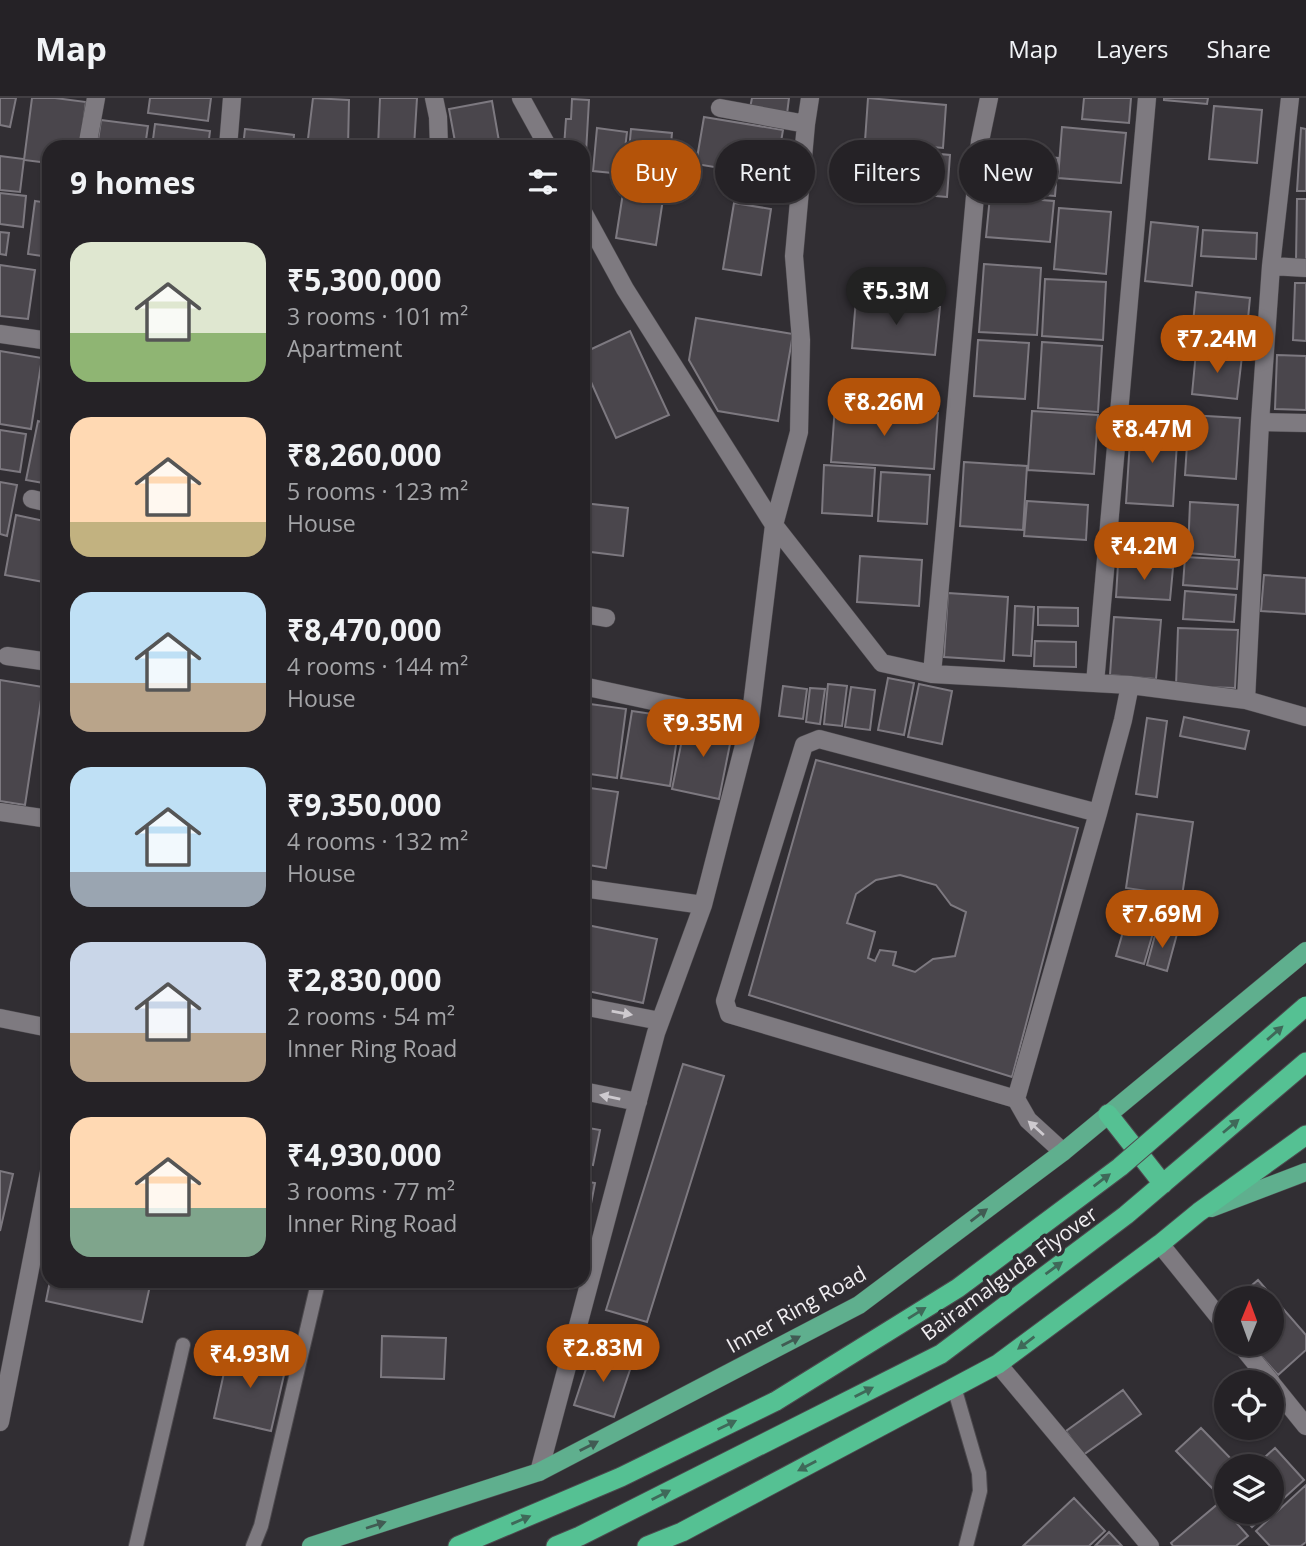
<!DOCTYPE html>
<html lang="en">
<head>
<meta charset="utf-8">
<style>
  body { margin:0; font-family:"Open Sans",sans-serif; background:#312f32; color:#f1f3f6; height:100vh; display:flex; flex-direction:column; font-size:26px; white-space:nowrap }
  * { box-sizing:border-box; margin:0 }
  p { font-size:23px; color:#a3a4a7 }
  .icon { flex:none; width:38px; height:38px; fill:none; stroke:currentColor; stroke-width:2; stroke-linecap:round; stroke-linejoin:round }
  .map { position:relative; flex:1; overflow:hidden }
  .panel { position:absolute; left:42px; top:42px; width:548px; height:1148px; display:flex; flex-direction:column; background:#252226; border-radius:21px; box-shadow:0 2px 5px #0004,0 0 0 2px #423f43 }
  .panel>* { flex:none }
  .top-card { position:absolute; left:611px; top:42px; width:590px; height:63px; display:flex; gap:14px }
  .needle { width:46px; rotate:1deg }
  .fabs { position:absolute; left:1214px; top:1188px; display:grid; gap:14px }
  .fabs a { display:grid; place-items:center; width:70px; height:70px; border-radius:50%; background:#252226; box-shadow:0 2px 5px #0004,0 0 0 2px #423f43; font-size:35px }
  .price { position:absolute; translate:-50% -60px; padding:0 16px; border-radius:24px; background:#b45309; color:#fff; font-size:23px; line-height:46px; filter:drop-shadow(0 2px 4px #0008) }
  .price::after { content:''; position:absolute; left:50%; top:42px; width:21px; height:16px; margin-left:-10px; background:inherit; clip-path:polygon(0 0,100% 0,50% 100%) }
  .price.on { background:#222; color:#fff }
  ul { padding:0; list-style:none }
  li { display:flex; align-items:center; gap:21px; height:175px; padding:0 28px }
  li span { display:grid; place-items:center; flex:none; width:196px; height:140px; border-radius:21px; color:#555 }
  li>.icon { margin-inline-start:auto }
  span .icon { width:84px; height:84px; fill:#fffc; stroke-width:1 }
  li b { font-size:30px }
  h2 { display:flex; justify-content:space-between; align-items:center; height:84px; padding:0 28px; font-size:30px }
  .chip { padding:0 24px; border-radius:32px; background:#252226; box-shadow:0 2px 5px #0004,0 0 0 2px #423f43; font-size:24px; line-height:63px }
  .chip.on { background:#b45309; color:#fff }
  header { display:flex; align-items:center; gap:42px; box-sizing:border-box; height:98px; padding:0 35px; background:#252226; border-bottom:2px solid #423f43 }
  header strong { font-size:33px }
  nav { display:flex; gap:38px; margin-inline-start:auto; font-size:24px }
  .map>svg:first-child { display:block }
</style>
</head>
<body>
<header>
<strong>Map</strong>
<nav><a>Map</a><a>Layers</a><a>Share</a></nav>
</header>
<div class="map">
<svg width="1306" height="1448" viewBox="0 0 1306 1448">
  <rect width="100%" height="100%" fill="#312e33"/>
  <path fill="#4a464c" stroke="#7d7980" stroke-width="2" fill-rule="evenodd" d="M0,0H16L10,29L0,27Z
    M32,0H55L86,4L80,49H49V65L24,62Z
    M150,0H211L208,23L148,15Z
    M313,0L349,2L348,49H307Z
    M380,0H417L414,49H378Z
    M752,0H789L787,16L750,10Z
    M868,0L946,7L943,50L865,43Z
    M1084,0H1131L1129,25L1082,21Z
    M1164,0H1208L1207,6L1164,2Z
    M572,1L589,2L586,55H583V49H564L566,21H571Z
    M492,3L500,49H456L449,11Z
    M1214,8L1262,12L1257,65L1209,61Z
    M704,19L783,32L775,79L696,66Z
    M101,22L148,28L145,49H97Z
    M155,26L210,33L208,49H152Z
    M1062,29L1126,35L1121,85L1058,80Z
    M597,30L627,34L622,76L593,73Z
    M1301,30L1306,31V93H1297Z
    M245,31L294,37L293,49H243Z
    M631,31L672,35L668,79L627,75Z
    M864,49L950,57L947,99L861,92Z
    M994,54L1058,60L1055,98L991,93Z
    M0,58L24,61L20,94L0,92Z
    M625,82L665,88L656,147L616,140Z
    M0,95L26,98L23,129L0,126Z
    M990,98L1054,103L1050,144L986,139Z
    M1297,101H1306V163H1296Z
    M35,103L49,105V159L28,156Z
    M734,105L771,111L761,177L723,171Z
    M1059,110L1111,114L1106,176L1054,171Z
    M1151,124L1198,129L1192,188L1145,183Z
    M1203,132L1257,135L1256,161L1201,158Z
    M0,134L9,135L6,157L0,156Z
    M984,166L1041,170L1037,237L979,234Z
    M0,167L35,172L28,221L0,218Z
    M1045,181L1106,184L1103,242L1042,238Z
    M1295,185H1306V243L1293,242Z
    M1196,194L1250,200L1245,251L1191,246Z
    M856,201L940,209L935,257L852,250Z
    M696,220L793,236L778,323L718,313L689,262Z
    M630,233L669,317L616,340L583,266V255Z
    M978,242L1029,245L1025,301L974,298Z
    M1042,244L1102,248L1098,314L1038,310Z
    M0,253L42,260L31,331L0,326Z
    M1196,254L1242,258L1237,301L1192,296Z
    M1277,257L1306,258V312L1275,311Z
    M835,308L938,315L934,371L831,364Z
    M1032,313L1098,317L1094,376L1028,372Z
    M1189,317L1240,320L1236,381L1185,377Z
    M38,323L49,326V386L26,382Z
    M1131,326L1178,329L1173,408L1126,405Z
    M0,332L26,336L20,374L0,371Z
    M964,364L1027,368L1023,432L960,428Z
    M824,367L875,370L872,418L822,415Z
    M881,374L930,377L927,426L878,423Z
    M0,384L17,387L7,438L0,436Z
    M1027,403L1088,407L1086,442L1024,438Z
    M1190,404L1238,407L1235,459L1188,455Z
    M583,405L628,410L623,458L583,453Z
    M16,417L49,424V485L5,477Z
    M860,458L922,462L919,508L857,504Z
    M1185,459L1239,462L1237,491L1183,487Z
    M1118,466L1173,470L1170,502L1116,499Z
    M1264,477L1306,480V516L1261,513Z
    M1185,493L1236,497L1234,524L1183,521Z
    M948,495L1008,499L1004,563L944,559Z
    M1015,508L1034,509L1031,558L1013,557Z
    M1038,509L1078,510V528L1038,527Z
    M1114,519L1161,522L1156,581L1110,577Z
    M1178,530L1238,532L1235,590L1176,588Z
    M1035,543L1076,544V569L1034,568Z
    M888,580L914,585L904,637L878,632Z
    M0,582L43,589L25,707L0,703Z
    M828,586L847,588L842,628L824,626Z
    M919,586L952,593L942,646L908,639Z
    M783,588L807,591L803,621L779,618Z
    M851,589L875,592L870,632L845,629Z
    M810,590L825,591L820,626L806,624Z
    M583,605L626,611L617,680L583,675Z
    M632,613L680,620L670,688L621,680Z
    M1184,619L1249,633L1245,651L1180,638Z
    M1147,620L1167,623L1157,699L1136,696Z
    M686,622L733,631L719,701L672,691Z
    M816,662L1078,730L1012,979L749,897ZM900,777L936,787L951,807L966,814L955,858L933,861L915,874L893,867L896,854L880,852L875,863L868,860L875,834L847,825L856,796L876,782Z
    M583,689L618,694L606,770L583,766Z
    M1137,716L1193,724L1182,798L1126,790Z
    M1133,799L1161,807L1144,866L1116,858Z
    M587,827L657,841L643,905L583,892V845Z
    M1157,830L1177,836L1167,873L1147,867Z
    M683,966L724,978L647,1224L606,1212Z
    M583,1029L600,1032L593,1067L583,1065Z
    M0,1073L13,1076L0,1133Z
    M583,1083L595,1085L584,1142L583,1141Z
    M1258,1182L1306,1237V1252L1278,1277L1250,1246H1272V1200H1237Z
    M50,1183H151L142,1224L46,1203Z
    M382,1238L446,1240L444,1281L381,1279Z
    M229,1252L287,1264L271,1333L214,1320Z
    M592,1253L632,1266L614,1319L574,1307Z
    M1123,1292L1141,1316L1083,1357L1066,1333Z
    M1201,1330L1238,1368H1227V1384L1216,1394L1176,1353Z
    M1275,1350L1304,1382L1272,1411V1368H1255Z
    M1306,1387V1444L1301,1448H1270L1256,1433Z
    M1074,1400L1105,1433L1089,1448H1023Z
    M1219,1405L1248,1438L1236,1448H1173L1171,1445Z
    M1238,1414H1269L1252,1429Z
    M1109,1434L1122,1448H1095Z"/>
  <g fill="none" stroke-linecap="round" stroke-linejoin="round">
    <g stroke="#4d4a4e" stroke-width="16">
      <path id="service" d="M954,1289L979,1375L980,1393L966,1448
        M136,1448L183,1247
        M253,1448L261,1428L317,1189"/>
    </g>
    <g stroke="#4d4a4e" stroke-width="19">
      <path id="minor" d="M434,0L438,19L439,49
        M521,0L548,49
        M810,0L806,26L794,158L801,242L799,334L774,427L882,565L932,576L1130,587L1246,602L1306,619
        M720,10L806,26
        M87,49L96,0
        M228,49L232,0
        M583,114L625,191L774,427L750,624L703,807L583,790
        M1271,168L1306,170
        M0,236L49,243
        M1260,324L1306,325
        M32,401L49,405
        M583,516L606,520
        M7,558L49,564
        M932,576L980,43L989,0
        M1095,585L1147,0
        M583,588L750,624
        M1246,602L1260,324L1271,168L1290,0
        M0,714L49,721
        M1098,715L819,641L804,647L725,903L729,916L1016,1001L1098,715L1123,622L1130,587
        M583,908L660,923
        M0,920L49,930
        M583,993L638,1004
        M1016,1001L1028,1022L1063,1054
        M1160,1146L1227,1229
        M1240,1246L1271,1284
        M998,1266L1150,1448
        M1272,1286L1306,1328
        M0,1324L49,1074
        M539,1374L656,935L703,807"/>
    </g>
    <g stroke="#4d4a4e" stroke-width="19">
      <path id="primary" d="M1211,1110L1306,1074
        M311,1448L539,1374L859,1207L1063,1054L1306,853"/>
    </g>
    <g stroke="#4d4a4e" stroke-width="21">
      <path id="trunk" d="M1108,1016L1163,1086
        M458,1448L621,1379L776,1303
        M556,1448L580,1438L941,1256L1126,1117L1306,964
        M647,1448L682,1434L998,1266L1160,1146L1199,1114L1306,1037"/>
    </g>
    <use href="#service" stroke="#7e7a80" stroke-width="14"/>
    <use href="#minor" stroke="#7e7a80" stroke-width="18"/>
    <use href="#primary" stroke="#5faf8e" stroke-width="18"/>
    <use href="#trunk" stroke="#55c193" stroke-width="19"/>
    <g stroke="#4d4a4e" stroke-width="21" stroke-linecap="butt">
      <path id="trunk-bridge" d="M776,1303L958,1190L1120,1069L1306,908"/>
    </g>
    <use href="#trunk-bridge" stroke="#55c193" stroke-width="19"/>
  </g>
  <defs><path id="oneway-solid" d="M-6-.8H1V-3.2L6.5 0L1 3.2V.8H-6Z" transform="scale(1.75)"/></defs>
  <g fill="#cecacf">
    <use href="#oneway-solid" transform="translate(622 915) rotate(10)"/>
    <use href="#oneway-solid" transform="translate(610 999) rotate(-169)"/>
    <use href="#oneway-solid" transform="translate(1036 1030) rotate(-138)"/>
  </g>
  <g fill="#3f6959">
    <use href="#oneway-solid" transform="translate(1275 935) rotate(-41)"/>
    <use href="#oneway-solid" transform="translate(1231 1028) rotate(-40)"/>
    <use href="#oneway-solid" transform="translate(1102 1082) rotate(-37)"/>
    <use href="#oneway-solid" transform="translate(1054 1170) rotate(-36)"/>
    <use href="#oneway-solid" transform="translate(917 1215) rotate(-32)"/>
    <use href="#oneway-solid" transform="translate(1026 1245) rotate(143)"/>
    <use href="#oneway-solid" transform="translate(864 1294) rotate(-27)"/>
    <use href="#oneway-solid" transform="translate(727 1327) rotate(-26)"/>
    <use href="#oneway-solid" transform="translate(807 1368) rotate(152)"/>
    <use href="#oneway-solid" transform="translate(661 1397) rotate(-27)"/>
    <use href="#oneway-solid" transform="translate(521 1422) rotate(-23)"/>
  </g>
  <g fill="#415b53">
    <use href="#oneway-solid" transform="translate(979 1117) rotate(-37)"/>
    <use href="#oneway-solid" transform="translate(791 1243) rotate(-27)"/>
    <use href="#oneway-solid" transform="translate(589 1348) rotate(-27)"/>
    <use href="#oneway-solid" transform="translate(376 1427) rotate(-18)"/>
  </g>
  <g text-anchor="middle" dominant-baseline="central" stroke-width="7" stroke-linejoin="round" paint-order="stroke">
    <g font-size="21" fill="#f0edf1" stroke="#312e33">
      <text transform="translate(1009 1175) rotate(-36)">Bairamalguda Flyover</text>
      <text transform="translate(796 1211) rotate(-29)">Inner Ring Road</text>
    </g>
  </g>
</svg>
<div class="fabs">
<a><svg class="needle" viewBox="-14 -14 28 28"><path d="M0-13l5 13h-10z" fill="#e53935"/><path d="M0 13l5-13h-10z" fill="#a3a4a7"/></svg></a>
<a><svg class="icon" aria-label="locate" viewBox="0 0 24 24"><circle cx="12" cy="12" r="6"/><path d="M12 2v4M12 18v4M2 12h4M18 12h4"/></svg></a>
<a><svg class="icon" aria-label="layers" viewBox="0 0 24 24"><path d="M12 4l9 5-9 5-9-5zM3 14l9 5 9-5"/></svg></a>
</div>
<b class="price on" style="left:896px;top:229px">₹5.3M</b>
<b class="price" style="left:1217px;top:277px">₹7.24M</b>
<b class="price" style="left:884px;top:340px">₹8.26M</b>
<b class="price" style="left:1152px;top:367px">₹8.47M</b>
<b class="price" style="left:1144px;top:484px">₹4.2M</b>
<b class="price" style="left:703px;top:661px">₹9.35M</b>
<b class="price" style="left:1162px;top:852px">₹7.69M</b>
<b class="price" style="left:603px;top:1286px">₹2.83M</b>
<b class="price" style="left:250px;top:1292px">₹4.93M</b>
<div class="top-card">
<a class="chip on">Buy</a>
<a class="chip">Rent</a>
<a class="chip">Filters</a>
<a class="chip">New</a>
</div>
<section class="panel">
<h2>9 homes<svg class="icon" aria-label="filters" viewBox="0 0 24 24"><path d="M4 7h16M4 17h16"/><circle cx="9" cy="7" r="2"/><circle cx="15" cy="17" r="2"/></svg></h2>
<ul>
<li><span style="background:linear-gradient(#dfe7d0 65%,#8fb573 0)"><svg class="icon" aria-label="home" viewBox="0 0 24 24"><path d="M3 11l9-7 9 7M6 9v11h12V9"/></svg></span><div><b>₹5,300,000</b><p>3 rooms · 101 m²</p><p>Apartment</p></div></li>
<li><span style="background:linear-gradient(#ffd9b3 75%,#c2b280 0)"><svg class="icon" aria-label="home" viewBox="0 0 24 24"><path d="M3 11l9-7 9 7M6 9v11h12V9"/></svg></span><div><b>₹8,260,000</b><p>5 rooms · 123 m²</p><p>House</p></div></li>
<li><span style="background:linear-gradient(#bfe0f5 65%,#b9a48a 0)"><svg class="icon" aria-label="home" viewBox="0 0 24 24"><path d="M3 11l9-7 9 7M6 9v11h12V9"/></svg></span><div><b>₹8,470,000</b><p>4 rooms · 144 m²</p><p>House</p></div></li>
<li><span style="background:linear-gradient(#bfe0f5 75%,#9aa5b1 0)"><svg class="icon" aria-label="home" viewBox="0 0 24 24"><path d="M3 11l9-7 9 7M6 9v11h12V9"/></svg></span><div><b>₹9,350,000</b><p>4 rooms · 132 m²</p><p>House</p></div></li>
<li><span style="background:linear-gradient(#c9d6e8 65%,#b9a48a 0)"><svg class="icon" aria-label="home" viewBox="0 0 24 24"><path d="M3 11l9-7 9 7M6 9v11h12V9"/></svg></span><div><b>₹2,830,000</b><p>2 rooms · 54 m²</p><p>Inner Ring Road</p></div></li>
<li><span style="background:linear-gradient(#ffd9b3 65%,#7fa58c 0)"><svg class="icon" aria-label="home" viewBox="0 0 24 24"><path d="M3 11l9-7 9 7M6 9v11h12V9"/></svg></span><div><b>₹4,930,000</b><p>3 rooms · 77 m²</p><p>Inner Ring Road</p></div></li>
</ul>
</section>
</div>
</body>
</html>
